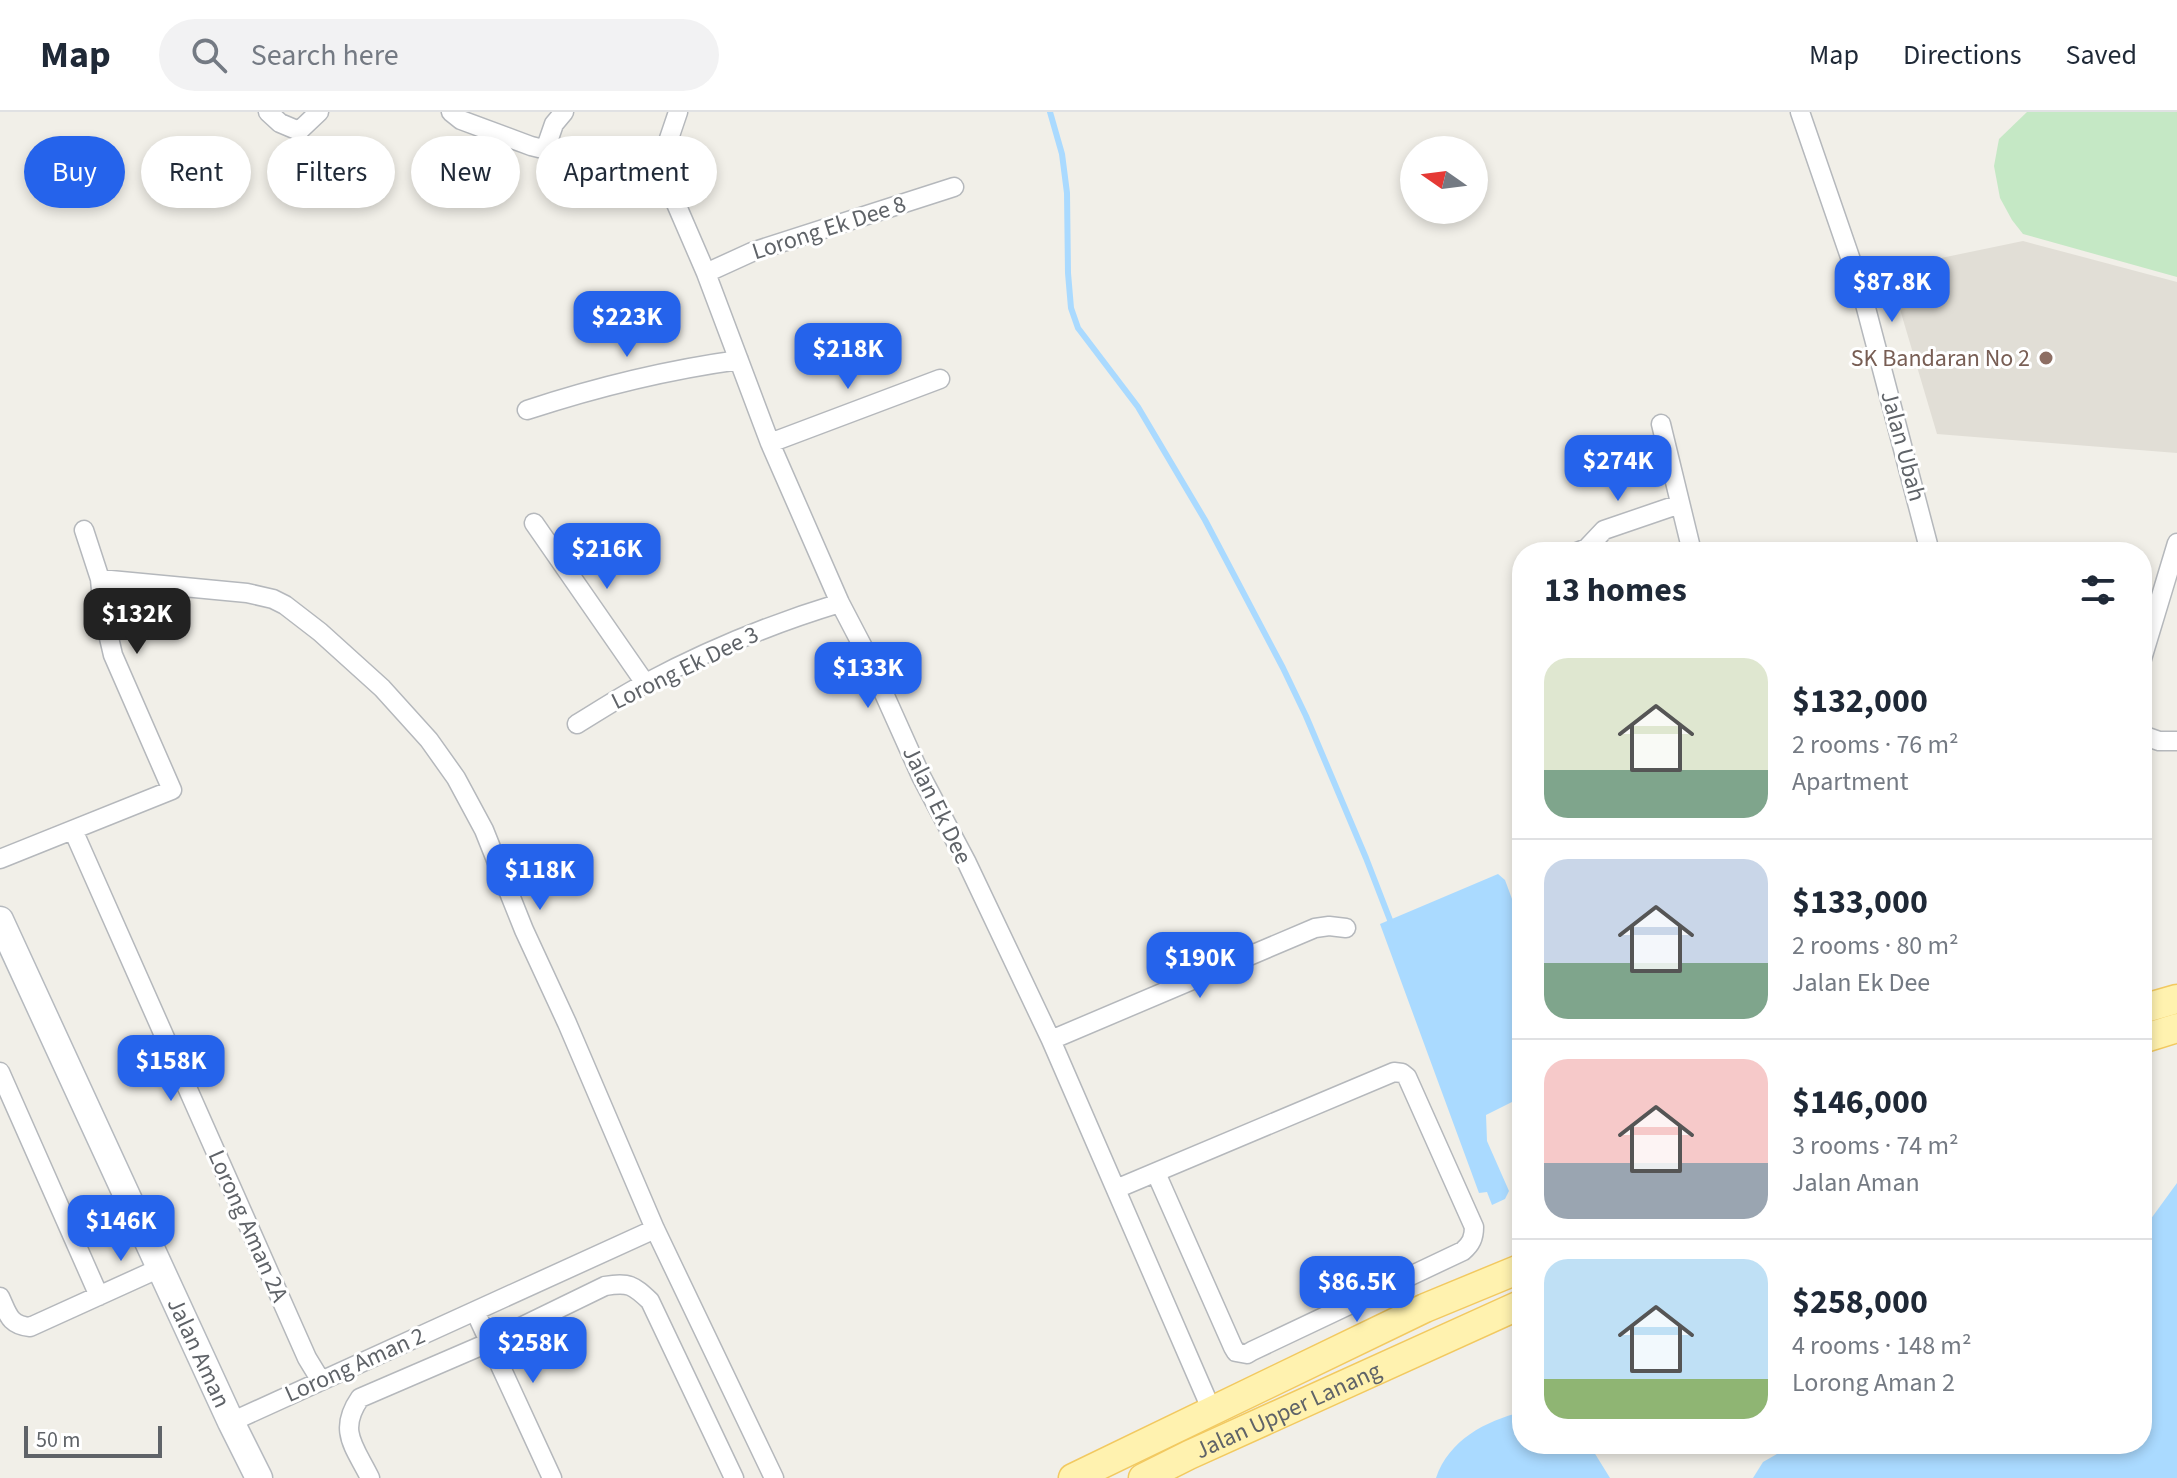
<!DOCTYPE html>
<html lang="en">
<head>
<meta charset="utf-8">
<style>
  body { margin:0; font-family:"Source Sans 3",sans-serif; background:#f2f2f3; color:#1f2937; height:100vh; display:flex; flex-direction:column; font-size:30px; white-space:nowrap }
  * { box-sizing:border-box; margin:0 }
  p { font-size:26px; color:#747a83 }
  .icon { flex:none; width:44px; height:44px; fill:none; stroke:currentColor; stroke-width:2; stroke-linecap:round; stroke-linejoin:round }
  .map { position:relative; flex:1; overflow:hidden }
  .sheet { position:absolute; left:1512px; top:430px; width:640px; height:912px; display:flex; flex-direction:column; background:#fff; border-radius:32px; box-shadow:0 4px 12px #0003 }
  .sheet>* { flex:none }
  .banner { position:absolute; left:24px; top:24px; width:760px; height:72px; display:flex; gap:16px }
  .needle { width:52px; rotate:284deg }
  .fabs { position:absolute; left:1400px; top:24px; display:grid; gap:16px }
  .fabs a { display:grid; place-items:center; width:88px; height:88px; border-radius:50%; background:#fff; box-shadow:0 4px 12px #0003; font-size:40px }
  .scale { position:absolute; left:24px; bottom:20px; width:138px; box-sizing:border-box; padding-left:8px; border:4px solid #5f6368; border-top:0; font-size:22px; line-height:28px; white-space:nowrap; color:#5f6368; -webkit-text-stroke:6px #fff; paint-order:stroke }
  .price { position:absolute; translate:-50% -68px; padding:0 18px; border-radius:16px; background:#2563eb; color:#fff; font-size:26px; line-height:52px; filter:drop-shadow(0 2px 4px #0008) }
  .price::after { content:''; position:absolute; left:50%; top:48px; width:24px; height:18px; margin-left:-12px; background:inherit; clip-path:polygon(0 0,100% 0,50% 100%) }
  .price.on { background:#222; color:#fff }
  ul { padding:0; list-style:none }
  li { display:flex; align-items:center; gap:24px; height:200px; padding:0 32px }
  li+li { border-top:2px solid #e0e1e3 }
  li span { display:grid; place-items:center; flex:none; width:224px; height:160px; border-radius:24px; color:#555 }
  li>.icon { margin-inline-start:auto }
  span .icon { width:96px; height:96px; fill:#fffc; stroke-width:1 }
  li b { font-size:34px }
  h2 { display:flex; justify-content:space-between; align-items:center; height:96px; padding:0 32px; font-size:34px }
  .chip { padding:0 28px; border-radius:36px; background:#fff; box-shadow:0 4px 12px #0003; font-size:28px; line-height:72px }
  .chip.on { background:#2563eb; color:#fff }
  header { display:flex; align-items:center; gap:48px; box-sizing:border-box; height:112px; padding:0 40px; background:#fff; border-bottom:2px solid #e0e1e3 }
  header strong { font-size:38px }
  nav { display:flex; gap:44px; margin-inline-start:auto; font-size:28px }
  .search { width:560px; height:72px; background:#f2f2f3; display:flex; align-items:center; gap:20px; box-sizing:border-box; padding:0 28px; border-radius:44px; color:#747a83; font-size:30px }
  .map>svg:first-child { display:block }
</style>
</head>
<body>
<header>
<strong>Map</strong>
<div class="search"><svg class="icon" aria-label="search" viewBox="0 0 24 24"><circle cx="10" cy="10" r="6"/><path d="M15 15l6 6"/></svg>Search here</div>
<nav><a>Map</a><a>Directions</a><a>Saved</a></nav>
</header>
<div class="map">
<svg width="2177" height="1366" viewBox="0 0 2177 1366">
  <rect width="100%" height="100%" fill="#f1efe8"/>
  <path fill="#e1ded6" d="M2023,129L2177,170V341L1937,322L1888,157Z"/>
  <path fill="#c5e8c5" d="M2027,0H2177V165L2023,122L2012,108L2000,86L1994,54L1999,27Z"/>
  <path fill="#aadaff" d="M1498,762L1505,768L1522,814V985L1486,1003L1487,1029L1509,1079L1505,1087L1492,1093L1487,1080L1479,1081L1380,812Z
    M2177,1071V1366H1753L1763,1350L1794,1332H2142V1119Z
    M1522,1300V1332H1589L1610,1366H1436C1449,1328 1485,1309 1522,1300Z"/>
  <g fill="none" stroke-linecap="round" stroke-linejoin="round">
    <path stroke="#aadaff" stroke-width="6" d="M1050,0L1062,42L1067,81L1068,161L1071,196L1078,216L1138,295L1205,408L1283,556L1306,604L1366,746L1390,808"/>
    <g stroke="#b5b8bc" stroke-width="21">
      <path id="street" d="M268,0L280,11L299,19L319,0
        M451,0L461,8L531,34L656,65L674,87L706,161L770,331L840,491L864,537L921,664L967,751L1051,928L1212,1299
        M1800,0L1861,177L1930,440
        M545,38L554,12L564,0
        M656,65L678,0
        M706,161L752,140L954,75
        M527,298C597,275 666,258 739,248
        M1661,312L1692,440
        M770,331L940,267
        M534,411L645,571
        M1577,440L1587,436L1604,418L1680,392
        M100,467L247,481L273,487L285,493L320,520L382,576L429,628L456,666L484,718L524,818L567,911L655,1117L774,1366
        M2142,547L2177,431
        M577,612C600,598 623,583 646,571C708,538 774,511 840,491
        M2142,623L2159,629H2177
        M73,718L307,1246L321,1269
        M0,747L172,678L113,543L103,500L100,467L84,418
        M1051,928L1315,816L1329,814L1346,816
        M0,960L99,1184
        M1116,1077L1394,960L1402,961L1407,965L1474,1115C1474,1126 1471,1132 1463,1139L1252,1239L1247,1242L1236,1240L1233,1235L1156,1061
        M0,1185C8,1202 9,1213 30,1215L160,1156
        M475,1199L552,1366
        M231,1310L655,1117
        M370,1366C355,1335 337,1319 360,1286L490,1230L605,1174C629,1170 633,1173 650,1189L734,1366"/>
    </g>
    <g stroke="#b6babf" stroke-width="29">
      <g id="secondary">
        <path id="s1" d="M0,808L231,1310L259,1366"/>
      </g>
    </g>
    <g stroke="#f2c960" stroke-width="31">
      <g id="primary">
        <path d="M2142,897L2177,887"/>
        <path d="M2142,927L2177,916"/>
        <path d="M1073,1366L1425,1196L1522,1156"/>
        <path id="s2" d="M1143,1366L1189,1343L1522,1192"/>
      </g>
    </g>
    <use href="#street" stroke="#fff" stroke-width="18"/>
    <use href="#secondary" stroke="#fff" stroke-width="26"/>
    <use href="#primary" stroke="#fff2af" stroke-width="28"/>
  </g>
  <circle fill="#8d6e63" stroke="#fff" stroke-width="3" cx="2046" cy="246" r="8"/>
  <g text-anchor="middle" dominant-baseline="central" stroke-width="6" stroke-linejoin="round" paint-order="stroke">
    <g font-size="24" fill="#5f6368" stroke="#fff">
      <text transform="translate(829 116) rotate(-18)">Lorong Ek Dee 8</text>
      <text transform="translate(1903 334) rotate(75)">Jalan Ubah</text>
      <text transform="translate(685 556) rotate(-26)">Lorong Ek Dee 3</text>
      <text transform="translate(937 693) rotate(64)">Jalan Ek Dee</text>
      <text transform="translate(248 1114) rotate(66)">Lorong Aman 2A</text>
      <text stroke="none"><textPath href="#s1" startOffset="476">Jalan Aman</textPath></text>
      <text transform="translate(355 1253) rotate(-24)">Lorong Aman 2</text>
      <text stroke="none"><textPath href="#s2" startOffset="160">Jalan Upper Lanang</textPath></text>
    </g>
    <g font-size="24" fill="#785e54" stroke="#fff" text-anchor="end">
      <text x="2030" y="246">SK Bandaran No 2</text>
    </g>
  </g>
</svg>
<div class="fabs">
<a><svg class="needle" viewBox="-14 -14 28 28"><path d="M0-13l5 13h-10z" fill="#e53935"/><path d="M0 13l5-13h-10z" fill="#747a83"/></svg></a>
</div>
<div class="scale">50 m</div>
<b class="price" style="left:1892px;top:212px">$87.8K</b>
<b class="price" style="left:627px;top:247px">$223K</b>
<b class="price" style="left:848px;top:279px">$218K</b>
<b class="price" style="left:1618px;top:391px">$274K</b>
<b class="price" style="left:607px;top:479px">$216K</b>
<b class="price on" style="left:137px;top:544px">$132K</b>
<b class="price" style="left:868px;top:598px">$133K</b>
<b class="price" style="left:540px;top:800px">$118K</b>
<b class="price" style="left:1200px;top:888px">$190K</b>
<b class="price" style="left:171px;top:991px">$158K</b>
<b class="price" style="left:121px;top:1151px">$146K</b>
<b class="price" style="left:1357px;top:1212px">$86.5K</b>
<b class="price" style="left:533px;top:1273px">$258K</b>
<div class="banner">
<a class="chip on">Buy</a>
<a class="chip">Rent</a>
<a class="chip">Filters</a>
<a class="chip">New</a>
<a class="chip">Apartment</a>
</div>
<section class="sheet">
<h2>13 homes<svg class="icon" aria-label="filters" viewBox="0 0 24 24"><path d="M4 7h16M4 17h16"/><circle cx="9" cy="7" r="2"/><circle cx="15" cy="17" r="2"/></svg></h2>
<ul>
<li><span style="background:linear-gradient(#dfe7d0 70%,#7fa58c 0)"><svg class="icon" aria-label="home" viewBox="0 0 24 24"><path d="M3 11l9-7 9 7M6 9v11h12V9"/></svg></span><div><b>$132,000</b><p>2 rooms · 76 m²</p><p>Apartment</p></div></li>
<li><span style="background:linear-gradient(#c9d6e8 65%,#7fa58c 0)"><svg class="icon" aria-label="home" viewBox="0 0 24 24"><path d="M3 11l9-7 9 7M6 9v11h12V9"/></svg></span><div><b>$133,000</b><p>2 rooms · 80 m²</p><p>Jalan Ek Dee</p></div></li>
<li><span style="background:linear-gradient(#f6c9c9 65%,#9aa5b1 0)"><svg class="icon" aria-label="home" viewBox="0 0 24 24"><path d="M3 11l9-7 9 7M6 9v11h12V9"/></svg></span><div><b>$146,000</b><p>3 rooms · 74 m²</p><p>Jalan Aman</p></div></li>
<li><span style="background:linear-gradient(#bfe0f5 75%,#8fb573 0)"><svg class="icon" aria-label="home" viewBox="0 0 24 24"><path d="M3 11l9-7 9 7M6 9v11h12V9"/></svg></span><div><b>$258,000</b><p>4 rooms · 148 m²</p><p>Lorong Aman 2</p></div></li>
</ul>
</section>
</div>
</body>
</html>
